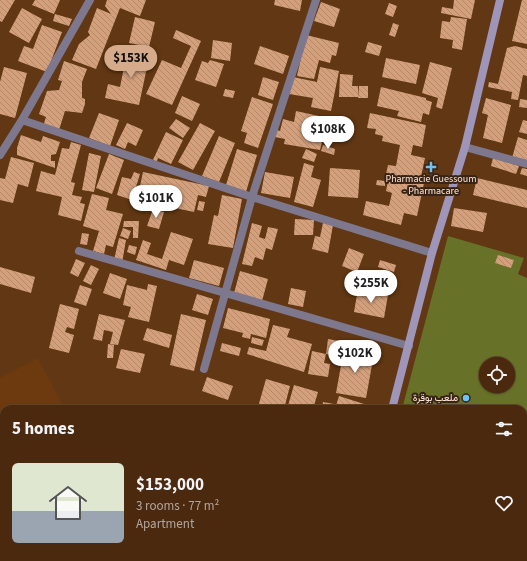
<!DOCTYPE html>
<html lang="en">
<head>
<meta charset="utf-8">
<style>
  body { margin:0; font-family:"Source Sans 3",Vazirmatn,sans-serif; background:#54351c; color:#f1f3f6; height:100vh; display:flex; flex-direction:column; font-size:15px; white-space:nowrap }
  * { box-sizing:border-box; margin:0 }
  p { font-size:13px; color:#b2a69e }
  .icon { flex:none; width:22px; height:22px; fill:none; stroke:currentColor; stroke-width:2; stroke-linecap:round; stroke-linejoin:round }
  .map { position:relative; flex:1; overflow:hidden }
  .panel { position:absolute; left:0px; top:405px; width:527px; height:156px; display:flex; flex-direction:column; background:#4a290e; border-radius:12px 12px 0 0; box-shadow:0 1px 3px #0004,0 0 0 1px #61452e }
  .panel>* { flex:none }
  .tools { position:absolute; left:479px; top:357px; display:grid; gap:8px }
  .tools a { display:grid; place-items:center; width:36px; height:36px; border-radius:50%; background:#4a290e; box-shadow:0 1px 3px #0004,0 0 0 1px #61452e; font-size:20px }
  .price { position:absolute; translate:-50% -34px; padding:0 9px; border-radius:14px; background:#fff; color:#222; font-size:13px; line-height:26px; filter:drop-shadow(0 1px 2px #0008) }
  .price::after { content:''; position:absolute; left:50%; top:24px; width:12px; height:9px; margin-left:-6px; background:inherit; clip-path:polygon(0 0,100% 0,50% 100%) }
  .price.selected { background:#d6ab8b; color:#111 }
  ul { padding:0; list-style:none }
  li { display:flex; align-items:center; gap:12px; height:100px; padding:0 12px }
  li+li { border-top:1px solid #61452e }
  li span { display:grid; place-items:center; flex:none; width:112px; height:80px; border-radius:6px; color:#555 }
  li>.icon { margin-inline-start:auto }
  span .icon { width:48px; height:48px; fill:#fffc; stroke-width:1 }
  li b { font-size:17px }
  h2 { display:flex; justify-content:space-between; align-items:center; height:48px; padding:0 12px; font-size:17px }
  .map>svg:first-child { display:block }
</style>
</head>
<body>
<div class="map">
<svg width="527" height="561" viewBox="0 0 527 561">
  <defs>
    <pattern id="building-back-hatch" width="6" height="6" patternUnits="userSpaceOnUse"><rect width="6" height="6" fill="#d4a07c"/><path d="M-1 5l2 2M0 0l6 6M5-1l2 2" fill="none" stroke="#b2896d"/></pattern>
  </defs>
  <rect width="100%" height="100%" fill="#623713"/>
  <path fill="#6c3a0e" d="M38,358L65,409H4V557H141L144,561H0V378Z"/>
  <path fill="#677127" fill-rule="evenodd" d="M448,236L524,258L518,274L527,278V561H445L442,557H523V409H402ZM486,364H508V386H486Z"/>
  <path fill="url(#building-back-hatch)" d="M0,0H15L2,22L0,21Z
    M35,0H60L54,14L32,5Z
    M107,0H146L140,16L120,8L96,69L72,60L79,44L90,35L88,32L97,8L111,14L105,6Z
    M275,0H302L300,11L274,5Z
    M454,0H475L471,19L441,13L442,7L453,9Z
    M522,0H527V44L512,41Z
    M321,2L340,9L334,27L314,21Z
    M389,3L397,6L393,17L385,14Z
    M22,8L42,19L29,43L9,32Z
    M55,14L72,19L69,26L53,21Z
    M135,17L155,22L149,47L129,43Z
    M451,17L467,19L462,50L452,48L453,40L440,38L442,21L450,22Z
    M393,23L399,25L395,37L389,35Z
    M42,25L62,32L47,72L18,61L24,46L33,49Z
    M176,30L201,41L172,105L146,94L162,60L181,68L191,46L173,38Z
    M306,35L339,43L336,56L332,55L330,63L319,60L314,79L297,76Z
    M213,40L232,43L230,61L211,58Z
    M368,42L382,46L379,56L365,52Z
    M260,46L289,56L283,74L254,64Z
    M515,46L527,49V76L523,75L518,100L511,99L512,92L488,87L489,82L498,84L507,48Z
    M128,48L150,53L139,105L105,98L108,84L120,87Z
    M386,58L420,65L416,84L382,77Z
    M210,60L224,64L216,87L195,80L202,61L208,63Z
    M64,61L87,69L82,82V98L85,99V104L82,113L65,111L59,130L43,126L46,117L39,114L47,91L59,90L62,81L58,80Z
    M430,62L452,68L442,109L436,107L438,98L422,93Z
    M4,67L27,73L15,118L0,114V82Z
    M320,67L339,71L331,111L311,107L313,98L289,94L293,77L317,82Z
    M340,74L353,75L352,86H358V97H339Z
    M263,77L279,82L273,100L258,95Z
    M359,86H368V98H358Z
    M381,87L426,98V100L432,102L429,115L423,113L421,122L397,116L399,111L377,106Z
    M225,89L235,91L233,98L223,96Z
    M182,96L200,104L192,121L175,113Z
    M252,97L273,104L258,148L244,143L247,133L241,131Z
    M486,98L511,105L502,143L483,138L488,115L482,113Z
    M520,99L527,100V108L519,107Z
    M296,111L328,118L320,150L284,144L285,139L275,137L277,130L280,131L283,119L294,122Z
    M99,113L119,120L110,146L89,138Z
    M370,113L426,125L422,147L413,145L411,155L425,158L420,181L386,174L388,165L396,166L400,145L382,141L383,136L375,134L376,129L367,128Z
    M176,119L190,128L183,138L169,128Z
    M523,120L527,121V134L519,132Z
    M127,123L143,130L136,146L128,142L125,149L116,145Z
    M200,123L215,131L193,170L178,162Z
    M166,132L183,140L171,164L158,158L155,166L151,164Z
    M21,135L41,142L43,136L60,142L56,154L51,155V161H55V168L17,155V148Z
    M219,136L235,143L219,182L202,176Z
    M518,137L527,140V161L512,158Z
    M71,142L81,145L71,182L75,183L72,195L82,197L80,203L85,204L81,221L58,215L62,197L36,191L41,171L55,175L62,148L69,149Z
    M323,145L335,149L334,155L321,151Z
    M237,149L257,155L246,192L226,185Z
    M306,149L317,154L314,162L302,158Z
    M89,153L101,156L94,192L82,190Z
    M109,154L124,160L112,194L96,188Z
    M11,157L34,163L28,187L18,184L13,203L0,200V178L5,179Z
    M493,158L519,166L516,174L491,166Z
    M304,163L314,166L311,177L321,180L313,207L294,202Z
    M330,168L360,170L358,198L328,196Z
    M522,168L527,169V176L520,174Z
    M134,172L140,174L132,200L117,195L122,177L131,179Z
    M143,172L209,186L206,197L198,195L194,212L137,200Z
    M265,172L294,177L290,198L261,193Z
    M477,178L527,190V208L473,195Z
    M405,179L424,183L417,216L404,213L401,225L363,215L366,201L389,206L392,193L386,191L388,181L403,184Z
    M377,180L385,181V186L376,185Z
    M92,194L109,198L106,210L123,214L113,247L106,245L104,254L93,251L99,231L83,226Z
    M222,195L242,199L233,248L208,244L214,215L218,216Z
    M199,201L205,202L203,211L197,210Z
    M454,208L487,213L483,232L451,226Z
    M153,209L164,212L159,229L147,226Z
    M295,219L314,220L313,235H294Z
    M124,221H139L138,238H133V227H123Z
    M252,223L262,226L259,237L265,239L268,227L278,229L272,250L266,248L263,260L255,257L252,266L242,264Z
    M323,223L333,225L328,253L312,249L315,236L320,237Z
    M123,228L131,231L128,239L120,236Z
    M171,232L193,239L184,265L169,260L166,270L136,260L143,240L151,243L147,254L162,259Z
    M82,233L89,234L87,245L80,244Z
    M119,238L126,240L122,263L114,260Z
    M129,245L137,247L135,255L127,252Z
    M349,248L364,254L357,272L342,266Z
    M498,255L514,260L511,268L495,263Z
    M76,259L85,263L78,277L70,273Z
    M194,260L224,268L219,286L189,278Z
    M380,260L396,265L394,272L378,267Z
    M91,265L99,269L91,285L83,281Z
    M0,267L35,277L31,293L0,284Z
    M240,271L268,279L262,301L234,293Z
    M110,273L127,279L120,299L103,293Z
    M148,284L157,286L149,322L128,317L131,307L123,305L127,285L147,290Z
    M80,285L92,289L86,306L74,302Z
    M291,288L306,291L303,307L288,304Z
    M358,289L388,295L384,318L354,312Z
    M197,294L213,299L208,315L192,310Z
    M60,304L79,309L74,329L67,327L65,332L74,335L69,353L49,348Z
    M228,308L270,319L266,338L251,334L250,339L242,337L243,333L223,328Z
    M99,314L125,320L118,345L110,344L113,332L104,330L102,341L93,339Z
    M181,314L206,320L194,371L170,365Z
    M273,325L290,329L287,337L312,344L304,372L247,354L249,347L266,351Z
    M147,328L172,335L169,348L143,340Z
    M252,337L264,340L262,346L251,343Z
    M328,339L339,341L337,356L326,354Z
    M222,343L241,348L239,356L220,351Z
    M108,344L114,345L113,358H107Z
    M121,349L145,354L140,373L116,368Z
    M344,349L374,354L366,398L336,393Z
    M312,351L326,354L324,363L330,364L328,377L308,374Z
    M207,377L233,386L228,400L202,391Z
    M266,379L290,386L284,409H266L258,407Z
    M294,385L318,392L313,409H287Z
    M339,396L364,404L362,409H335Z
    M323,402L334,404L333,409H322Z
    M209,557H231L223,561H211Z
    M296,557H308L323,561H295Z
    M356,557H364L369,561H352Z
    M378,557H407L411,561H382Z"/>
  <g fill="none" stroke-linecap="round" stroke-linejoin="round">
    <path stroke="#7e788f" stroke-width="8" d="M22,120L252,197L432,253
      M465,147L527,164
      M0,155L22,120L90,0
      M79,251L409,346
      M204,369L252,197L316,0
      M428,557L432,561"/>
    <path stroke="#9e95b9" stroke-width="8" d="M392,409L432,253L465,147L500,0
      M340,561L342,557"/>
  </g>
  <g fill="#6ec2f3" stroke="#382416" stroke-width="1.5">
    <path d="M429 161h4v4h4v4h-4v4h-4v-4h-4v-4h4z"/>
    <circle cx="466" cy="398" r="4"/>
  </g>
  <g text-anchor="middle" dominant-baseline="central" stroke-width="4" stroke-linejoin="round" paint-order="stroke">
    <g font-size="10" fill="#ffe3d1" stroke="#382416">
      <text x="431" y="179">Pharmacie Guessoum<tspan x="431" dy="12">- Pharmacare</tspan></text>
      <text x="458" y="398" text-anchor="end">ملعب بوقرة</text>
    </g>
  </g>
</svg>
<div class="tools">
<a><svg class="icon" aria-label="locate" viewBox="0 0 24 24"><circle cx="12" cy="12" r="6"/><path d="M12 2v4M12 18v4M2 12h4M18 12h4"/></svg></a>
</div>
<b class="price selected" style="left:131px;top:79px">$153K</b>
<b class="price" style="left:328px;top:150px">$108K</b>
<b class="price" style="left:156px;top:219px">$101K</b>
<b class="price" style="left:371px;top:304px">$255K</b>
<b class="price" style="left:355px;top:374px">$102K</b>
<section class="panel">
<h2>5 homes<svg class="icon" aria-label="filters" viewBox="0 0 24 24"><path d="M4 7h16M4 17h16"/><circle cx="9" cy="7" r="2"/><circle cx="15" cy="17" r="2"/></svg></h2>
<ul>
<li><span style="background:linear-gradient(#dfe7d0 60%,#9aa5b1 0)"><svg class="icon" aria-label="home" viewBox="0 0 24 24"><path d="M3 11l9-7 9 7M6 9v11h12V9"/></svg></span><div><b>$153,000</b><p>3 rooms · 77 m²</p><p>Apartment</p></div><svg class="icon" aria-label="heart" viewBox="0 0 24 24"><path d="M12 20l-8-8c-3-5 5-10 8-4 3-6 11-1 8 4z"/></svg></li>
</ul>
</section>
</div>
</body>
</html>
